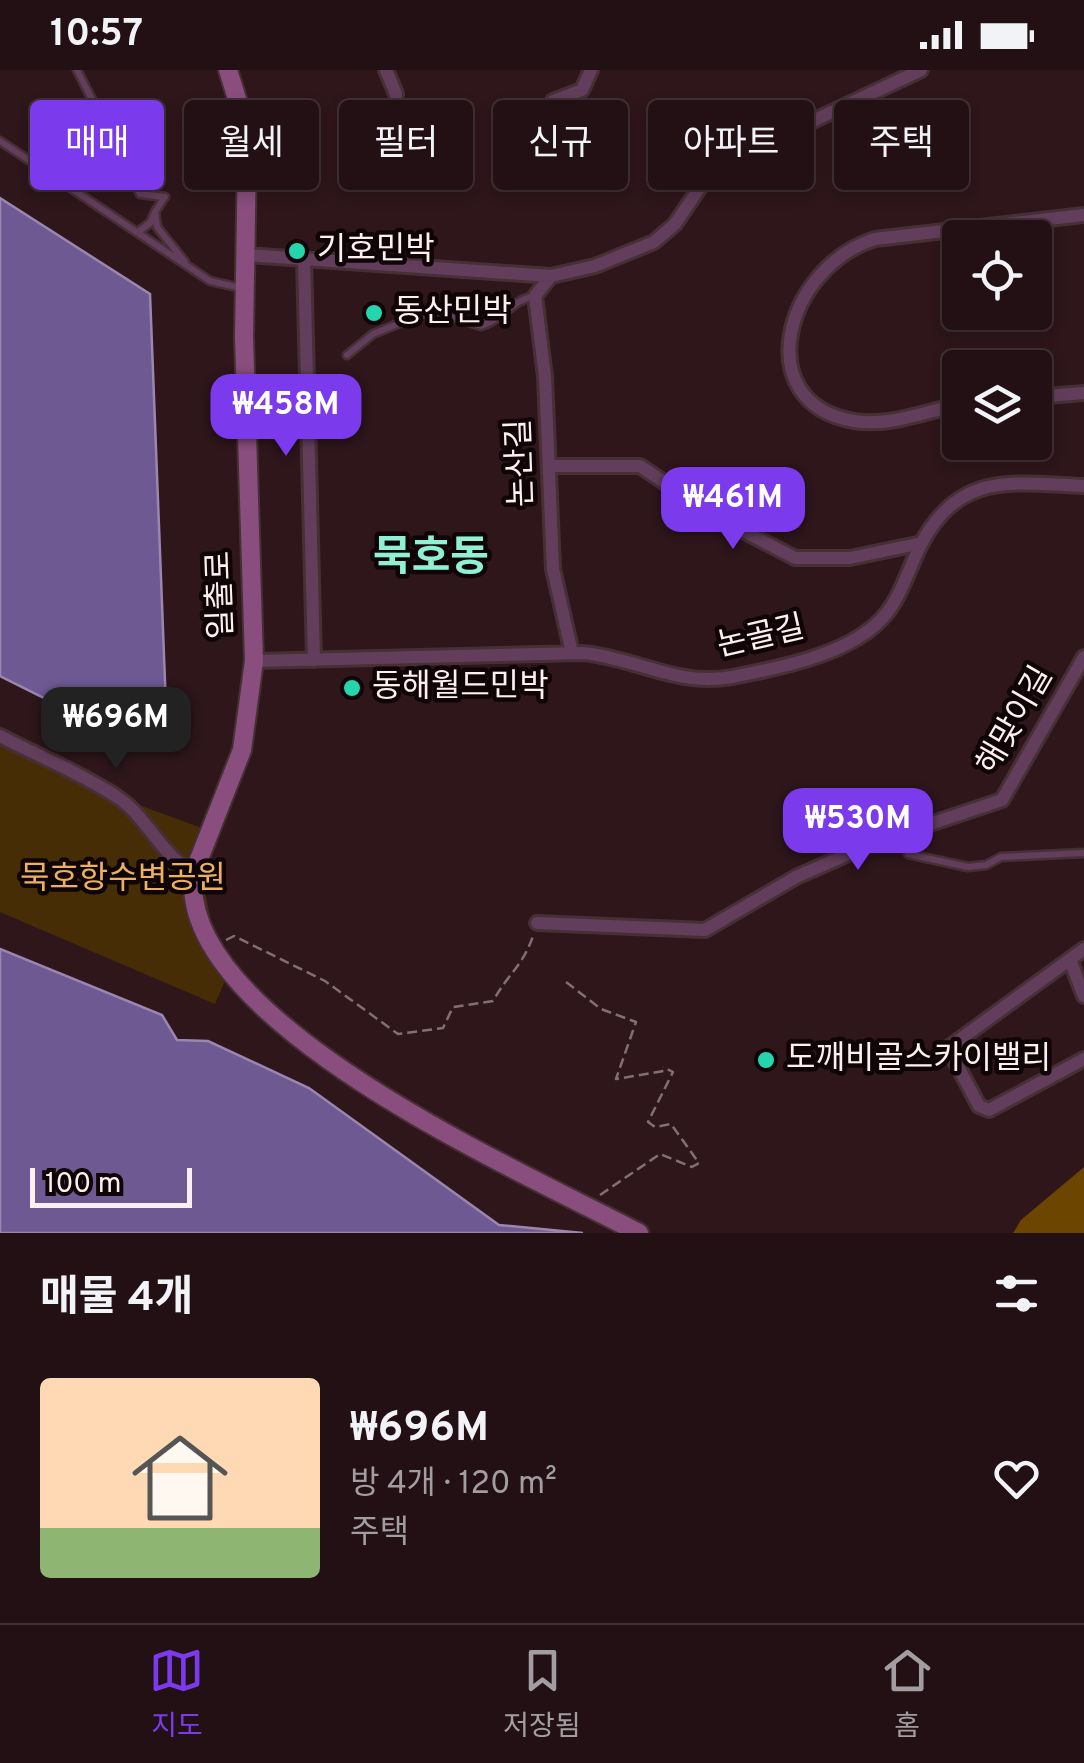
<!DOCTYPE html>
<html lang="ko">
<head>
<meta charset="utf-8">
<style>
  body { margin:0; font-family:Overpass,"Noto Sans KR",sans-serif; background:#2e1e22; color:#f1f3f6; height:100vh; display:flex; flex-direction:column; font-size:38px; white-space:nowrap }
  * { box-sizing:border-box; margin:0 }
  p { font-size:32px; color:#a29da0 }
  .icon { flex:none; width:55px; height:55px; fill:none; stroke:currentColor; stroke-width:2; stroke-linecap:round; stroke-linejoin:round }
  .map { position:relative; height:1163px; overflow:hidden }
  .sheet { display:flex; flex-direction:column; background:#221014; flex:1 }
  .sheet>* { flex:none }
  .banner { position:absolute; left:30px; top:30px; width:1025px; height:90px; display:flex; gap:20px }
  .buttons { position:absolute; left:942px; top:150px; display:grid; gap:20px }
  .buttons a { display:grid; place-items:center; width:110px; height:110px; border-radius:10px; background:#221014; box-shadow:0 5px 15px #0003,0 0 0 2px #3f3034; font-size:50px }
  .scale { position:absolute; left:30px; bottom:25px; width:162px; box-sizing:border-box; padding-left:10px; border:5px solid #fdeef0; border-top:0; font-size:28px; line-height:35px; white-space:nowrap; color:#fdeef0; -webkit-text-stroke:8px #0f0507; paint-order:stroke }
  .price { position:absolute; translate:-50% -85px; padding:0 22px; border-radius:20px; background:#7c3aed; color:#fff; font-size:32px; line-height:65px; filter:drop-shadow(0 2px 5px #0008) }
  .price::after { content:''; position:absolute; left:50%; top:60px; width:30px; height:22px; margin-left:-15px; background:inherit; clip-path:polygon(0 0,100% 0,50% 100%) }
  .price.on { background:#222; color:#fff }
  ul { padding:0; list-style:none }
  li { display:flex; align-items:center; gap:30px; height:250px; padding:0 40px }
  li+li { border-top:2px solid #3f3034 }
  li span { display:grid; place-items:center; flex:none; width:280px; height:200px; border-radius:10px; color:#555 }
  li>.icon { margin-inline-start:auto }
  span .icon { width:120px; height:120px; fill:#fffc; stroke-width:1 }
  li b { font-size:42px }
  h2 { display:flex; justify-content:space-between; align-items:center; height:120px; padding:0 40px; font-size:42px }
  .pill { padding:0 35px; border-radius:10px; background:#221014; box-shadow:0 5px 15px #0003,0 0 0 2px #3f3034; font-size:35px; line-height:90px }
  .pill.on { background:#7c3aed; color:#fff }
  .status { display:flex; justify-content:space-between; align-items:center; height:70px; padding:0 50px; background:#221014; direction:ltr }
  .status svg { height:28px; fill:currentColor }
  .tab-bar { display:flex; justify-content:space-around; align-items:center; height:140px; border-top:2px solid #3f3034; background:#221014; font-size:28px; color:#a29da0 }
  .tab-bar a { display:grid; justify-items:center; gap:5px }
  .tab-bar .on { color:#7c3aed }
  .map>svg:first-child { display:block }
</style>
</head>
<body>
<div class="status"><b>10:57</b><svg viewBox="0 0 49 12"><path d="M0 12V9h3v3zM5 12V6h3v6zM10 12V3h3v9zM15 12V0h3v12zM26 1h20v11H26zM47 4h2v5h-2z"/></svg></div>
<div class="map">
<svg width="1084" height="1163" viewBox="0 0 1084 1163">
  <rect width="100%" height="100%" fill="#2e161b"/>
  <path fill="#462d06" d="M0,666L117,727L210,761L199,793L224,913L215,934L0,842Z"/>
  <path fill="#6c4500" d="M1084,1097V1163H1013L1021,1150Z"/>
  <path fill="#6f5993" stroke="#9a86af" stroke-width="2.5" d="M0,128L150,224L166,637L148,680L0,606Z
    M0,879L162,945L177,970L208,971L309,1018L499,1155L583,1163H0Z"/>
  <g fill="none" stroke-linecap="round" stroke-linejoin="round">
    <g stroke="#473035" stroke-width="11">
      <path id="lane" d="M77,0L140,124L165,127
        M0,71L210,211L241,218
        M164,128L155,142L157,157L185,192
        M138,162L150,153L155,142
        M347,285L373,264L432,240L481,256C504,249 511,230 535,226
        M901,766L908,784L968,797L986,795L1001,787L1084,783"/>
    </g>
    <g stroke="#473035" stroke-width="18">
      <path id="street" d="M386,0L396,24
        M553,31L582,20L591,0
        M246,185L551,206L595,196L654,172L675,154L713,98L921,0
        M304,188L314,590
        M551,206L535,226L545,307L553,499L572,583
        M1035,327L1084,323
        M960,335C924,341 891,357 854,351C748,333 785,197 875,169L1084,145
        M550,396H640L713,445L795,488H850L922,473
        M254,591L583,583C636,588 678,617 732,607C779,598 854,584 886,544C901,525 909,499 920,476C959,401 1011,413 1084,416
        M0,666C38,686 81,703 117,727C147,746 162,788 194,802
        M537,853L705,860L796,807L873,773L1002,730L1084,587
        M1084,879L948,978L979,1036L989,1040L1084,989
        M1070,890L1084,926"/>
    </g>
    <g stroke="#473035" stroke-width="22">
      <path id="secondary" d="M228,0L243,48L247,82L244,267L254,591L242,680L194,802C172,950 532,1106 639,1163"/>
    </g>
    <path stroke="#836f73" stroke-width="2.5" stroke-dasharray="10 5" stroke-linecap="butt" d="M226,870L234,866L325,911L398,964L443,958L453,937L493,931C509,902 523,897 534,863
      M566,912L601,939L636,952L616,1009L664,1001
      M600,1125L660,1084L692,1097L699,1093L671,1054L655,1057L648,1052L673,1002L663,997"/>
    <use href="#lane" stroke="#633e5c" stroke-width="6"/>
    <use href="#street" stroke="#633e5c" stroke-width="12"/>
    <use href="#secondary" stroke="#894e7e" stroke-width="18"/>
  </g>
  <g fill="#25d5ae" stroke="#0f0507" stroke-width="4">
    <circle cx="297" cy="181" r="10"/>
    <circle cx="374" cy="243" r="10"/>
    <circle cx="352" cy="618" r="10"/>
    <circle cx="766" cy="990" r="10"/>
  </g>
  <g text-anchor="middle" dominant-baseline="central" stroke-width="9" stroke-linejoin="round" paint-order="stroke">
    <g font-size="32" fill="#fdeef0" stroke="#0f0507" text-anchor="start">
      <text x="317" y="181">기호민박</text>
      <text x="394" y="243">동산민박</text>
      <text x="372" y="618">동해월드민박</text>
      <text x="786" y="990">도깨비골스카이밸리</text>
    </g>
    <g font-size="32" fill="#fdeef0" stroke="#0f0507">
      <text transform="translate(522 393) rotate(-92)">논산길</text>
      <text transform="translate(222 525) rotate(-92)">일출로</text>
      <text transform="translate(761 568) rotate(-13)">논골길</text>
      <text transform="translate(1016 651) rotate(-60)">해맞이길</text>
    </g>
    <g font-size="32" fill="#edb15f" stroke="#0f0507">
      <text x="123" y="810">묵호항수변공원</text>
    </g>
    <g font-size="42" font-weight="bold" fill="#90f0d3" stroke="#0f0507">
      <text x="431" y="489">묵호동</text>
    </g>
  </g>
</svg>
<div class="buttons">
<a><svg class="icon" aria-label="locate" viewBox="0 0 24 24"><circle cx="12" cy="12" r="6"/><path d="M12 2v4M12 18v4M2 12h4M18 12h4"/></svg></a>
<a><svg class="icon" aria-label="layers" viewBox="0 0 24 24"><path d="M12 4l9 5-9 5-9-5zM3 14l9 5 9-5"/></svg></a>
</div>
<div class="scale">100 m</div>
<b class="price" style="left:286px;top:389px">₩458M</b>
<b class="price" style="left:733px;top:482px">₩461M</b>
<b class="price on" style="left:116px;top:702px">₩696M</b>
<b class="price" style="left:858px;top:803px">₩530M</b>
<div class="banner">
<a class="pill on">매매</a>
<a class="pill">월세</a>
<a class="pill">필터</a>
<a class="pill">신규</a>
<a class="pill">아파트</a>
<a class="pill">주택</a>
</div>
</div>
<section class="sheet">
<h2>매물 4개<svg class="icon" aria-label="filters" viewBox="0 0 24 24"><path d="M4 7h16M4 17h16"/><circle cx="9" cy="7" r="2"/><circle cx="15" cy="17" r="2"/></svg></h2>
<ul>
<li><span style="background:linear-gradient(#ffd9b3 75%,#8fb573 0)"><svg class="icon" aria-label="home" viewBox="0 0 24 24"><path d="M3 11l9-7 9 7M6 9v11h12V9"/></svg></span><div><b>₩696M</b><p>방 4개 · 120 m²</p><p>주택</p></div><svg class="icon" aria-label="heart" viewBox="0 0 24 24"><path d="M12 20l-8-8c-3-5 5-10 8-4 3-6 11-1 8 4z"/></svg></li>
</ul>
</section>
<nav class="tab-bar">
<a class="on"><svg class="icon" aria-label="map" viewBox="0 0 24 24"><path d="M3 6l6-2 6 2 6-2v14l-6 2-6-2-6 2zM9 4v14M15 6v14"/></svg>지도</a>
<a><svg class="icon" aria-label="saved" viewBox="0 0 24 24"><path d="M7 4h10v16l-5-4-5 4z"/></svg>저장됨</a>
<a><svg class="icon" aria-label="home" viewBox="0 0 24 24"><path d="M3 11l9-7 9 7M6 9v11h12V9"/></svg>홈</a>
</nav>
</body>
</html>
